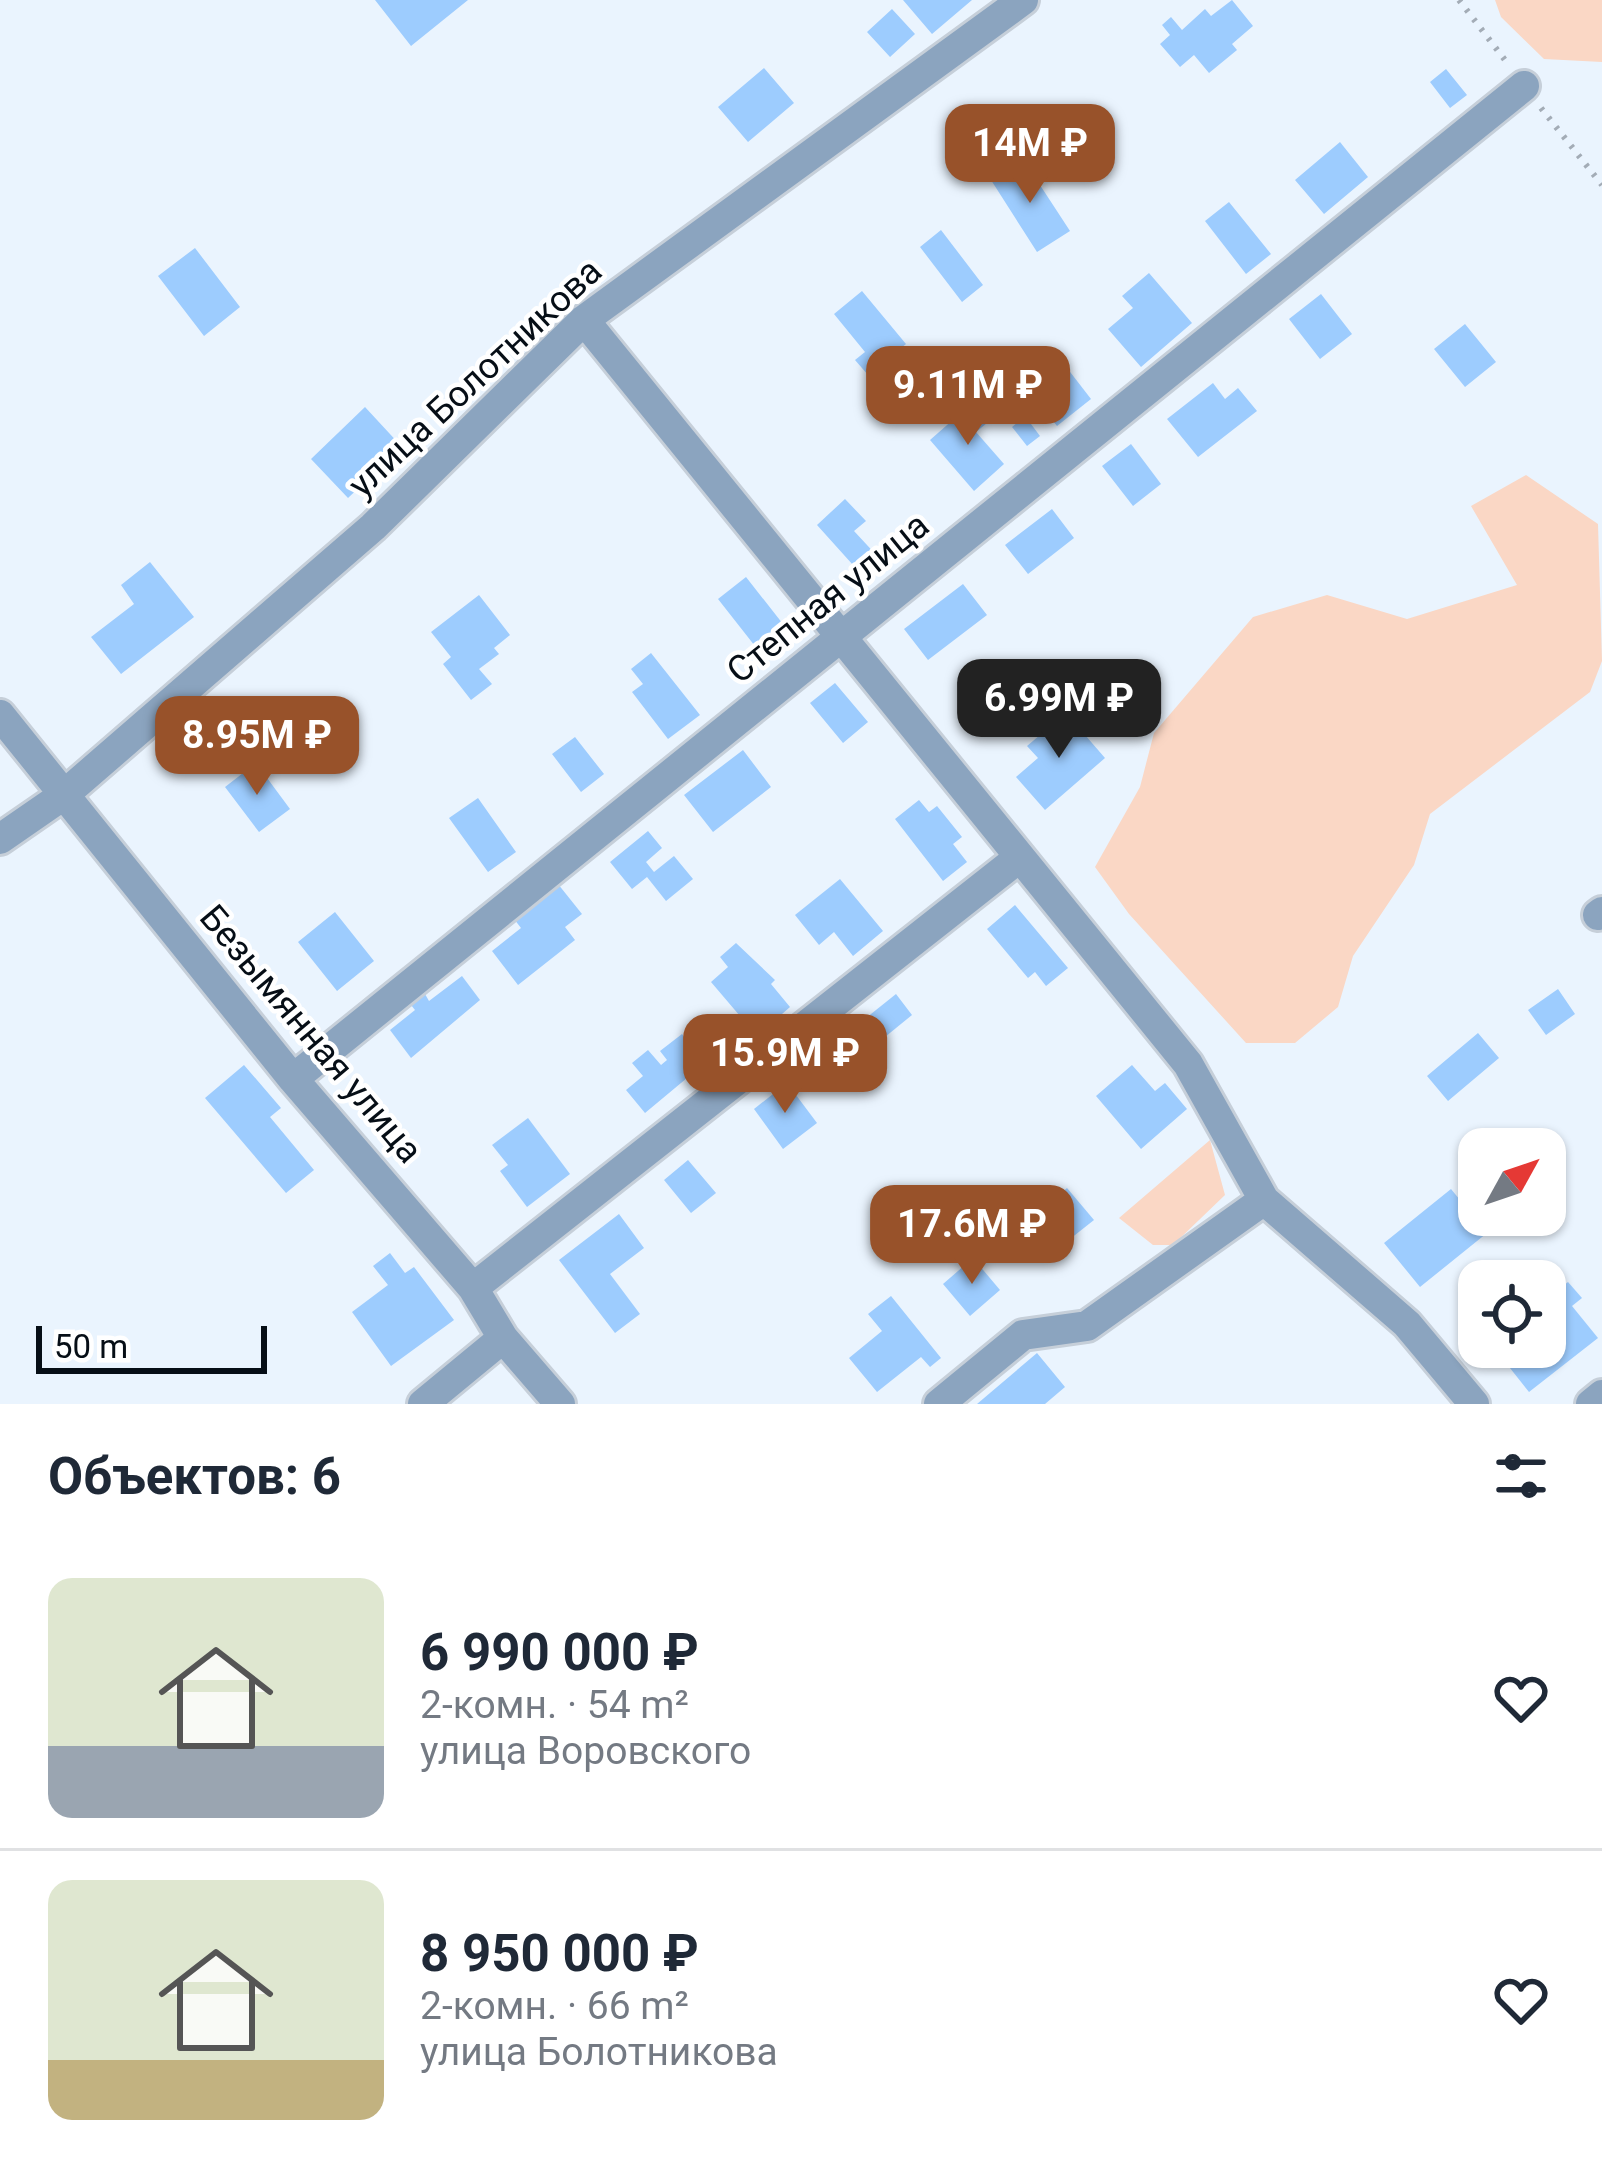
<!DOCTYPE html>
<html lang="ru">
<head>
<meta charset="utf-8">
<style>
  body { margin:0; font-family:Roboto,sans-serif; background:#f6f6f7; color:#1f2937; height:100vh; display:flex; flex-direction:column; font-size:45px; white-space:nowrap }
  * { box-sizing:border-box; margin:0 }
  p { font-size:39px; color:#747a83 }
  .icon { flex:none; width:66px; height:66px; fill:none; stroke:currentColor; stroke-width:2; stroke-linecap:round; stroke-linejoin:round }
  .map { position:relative; height:1404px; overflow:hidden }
  .side { display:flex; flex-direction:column; background:#fff; flex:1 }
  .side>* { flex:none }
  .needle { width:78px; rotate:50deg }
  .controls { position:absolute; left:1458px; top:1128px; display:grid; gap:24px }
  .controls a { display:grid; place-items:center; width:108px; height:108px; border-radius:24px; background:#fff; box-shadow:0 3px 9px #0004; font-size:60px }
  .scale { position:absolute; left:36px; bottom:30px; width:231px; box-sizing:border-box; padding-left:12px; border:6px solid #060e16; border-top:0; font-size:33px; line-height:42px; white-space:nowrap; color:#060e16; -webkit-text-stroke:9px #fff; paint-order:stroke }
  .price { position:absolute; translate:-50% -102px; padding:0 27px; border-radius:24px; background:#98522a; color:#fff; font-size:39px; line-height:78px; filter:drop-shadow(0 3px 6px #0008) }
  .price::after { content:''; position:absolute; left:50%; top:72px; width:36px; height:27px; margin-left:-18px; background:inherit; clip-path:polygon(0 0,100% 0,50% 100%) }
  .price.current { background:#222; color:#fff }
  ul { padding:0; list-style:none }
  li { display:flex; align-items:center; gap:36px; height:300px; padding:0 48px }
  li+li { border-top:3px solid #e0e1e3 }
  li span { display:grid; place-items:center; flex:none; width:336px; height:240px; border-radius:24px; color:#555 }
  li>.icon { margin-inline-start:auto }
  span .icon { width:144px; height:144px; fill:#fffc; stroke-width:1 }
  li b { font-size:51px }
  h2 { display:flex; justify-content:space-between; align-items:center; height:144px; padding:0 48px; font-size:51px }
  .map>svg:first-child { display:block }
</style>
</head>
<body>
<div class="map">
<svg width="1602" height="1404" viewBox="0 0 1602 1404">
  <rect width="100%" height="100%" fill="#eaf4fe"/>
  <path fill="#fad7c5" d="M1495,0H1602V62L1544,59L1501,17Z
    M1526,475L1598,524L1602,661L1590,692L1430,814L1414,865L1353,956L1338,1007L1295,1043H1246L1129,914L1095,867L1140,787L1154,733L1253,617L1327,595L1407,619L1517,585L1471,506Z
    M1210,1140L1225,1195L1173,1245H1153L1119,1218Z"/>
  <path fill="#9dccfe" d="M375,0H468L411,46Z
    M903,0H972L932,34Z
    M1232,0L1253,26L1232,44L1237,50L1209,73L1194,55L1180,67L1160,44L1170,35L1162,25L1171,17L1182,30L1205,9L1211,16Z
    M892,9L915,34L890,57L867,32Z
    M764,68L794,103L748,142L718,107Z
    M1446,69L1467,95L1450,108L1430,82Z
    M1340,142L1368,177L1324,214L1295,180Z
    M1023,159L1070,231L1037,252L991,180Z
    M1229,202L1271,254L1246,274L1205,221Z
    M941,230L983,285L962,302L920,247Z
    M195,248L240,307L204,336L158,276Z
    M1149,273L1192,323L1141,367L1108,329L1133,308L1122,296Z
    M862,291L906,344L868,375L855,360L865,352L834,314Z
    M1321,294L1352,334L1320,359L1289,319Z
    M1465,324L1496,362L1465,387L1434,349Z
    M1057,355L1091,399L1057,426L1022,382Z
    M1213,383L1225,399L1238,388L1257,411L1198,457L1167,419Z
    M971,404L987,423L976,432L1004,464L974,491L930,440Z
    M365,407L402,447L348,498L311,459Z
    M1025,416L1040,436L1027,446L1012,427Z
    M1131,444L1161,484L1133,506L1102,466Z
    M845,499L866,521L854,531L880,559L862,575L817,525Z
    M1052,509L1074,538L1028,574L1005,545Z
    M150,562L194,617L121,674L91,637L134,604L121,585Z
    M746,577L790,633L762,655L718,599Z
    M963,584L987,615L928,660L904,629Z
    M479,595L510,635L494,648L499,654L479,669L492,684L471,700L443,664L451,657L431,632Z
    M651,653L700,715L668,739L632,692L643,684L631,669Z
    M835,683L868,722L843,743L810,703Z
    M1066,713L1105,758L1045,810L1016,777L1038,758L1027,746Z
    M575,737L604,774L581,792L552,754Z
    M743,750L771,787L713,832L684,795Z
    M256,763L290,809L259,832L225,787Z
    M478,798L516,852L488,872L449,818Z
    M919,800L929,812L937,806L962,837L953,844L967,862L943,881L895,819Z
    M648,831L662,848L646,862L654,872L674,856L693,879L666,901L647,877L632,889L610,862Z
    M840,879L883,931L853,956L834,932L819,945L795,915Z
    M558,884L582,914L565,927L575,940L518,985L492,951L521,928L514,919Z
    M1015,905L1068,968L1046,986L1035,972L1028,978L987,929Z
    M335,912L374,961L337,991L298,942Z
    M736,943L775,980L771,984L790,1007L757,1036L711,982L728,967L720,957Z
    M462,976L480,1000L411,1058L390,1030L415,1010L411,1005L425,994L429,1001Z
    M1558,989L1575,1014L1546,1035L1528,1010Z
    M896,994L912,1015L858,1059L841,1038Z
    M1478,1033L1499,1058L1448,1101L1427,1076Z
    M682,1034L692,1046L686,1051L699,1068L645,1113L626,1090L643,1076L632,1063L648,1050L661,1065L667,1060L660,1051Z
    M244,1065L281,1108L270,1117L314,1170L286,1193L205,1098Z
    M1132,1065L1155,1091L1165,1083L1187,1109L1141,1149L1096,1096Z
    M787,1083L817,1123L783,1149L754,1109Z
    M528,1118L570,1174L527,1207L500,1171L508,1165L492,1145Z
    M688,1160L716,1193L691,1213L664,1180Z
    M1067,1188L1094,1220L1070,1239L1044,1208Z
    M1451,1189L1487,1233L1420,1287L1384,1243Z
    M619,1214L644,1248L610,1274L640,1314L615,1333L559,1260Z
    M390,1253L405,1273L414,1267L454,1320L391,1366L352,1312L388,1285L373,1266Z
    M973,1258L1000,1290L970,1316L943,1284Z
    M1568,1282L1582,1298L1572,1306L1598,1338L1529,1392L1506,1363L1526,1347H1545V1313L1553,1306L1547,1298Z
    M891,1296L941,1358L930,1367L921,1357L877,1392L849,1358L882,1331L868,1314Z
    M1037,1353L1065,1387L1045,1404H977Z"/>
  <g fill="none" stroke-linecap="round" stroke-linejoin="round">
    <g stroke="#c6cfd9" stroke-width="36">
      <path id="minor" d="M584,320L1188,1064L1264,1200L1407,1324L1474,1404
        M0,715L293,1079L473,1288L503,1338L560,1404
        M0,839L65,794L373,527L584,320L1023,0
        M1598,915L1602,912
        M293,1079L1524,86
        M473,1288L1020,857
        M423,1404L503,1338
        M939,1404L1023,1335L1087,1326L1264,1200
        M1591,1404L1602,1395"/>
    </g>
    <path stroke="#a3acb6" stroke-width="6" stroke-dasharray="3 9" stroke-linecap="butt" d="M1459,0L1508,64
      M1541,108L1602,185"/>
    <use href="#minor" stroke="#8ba4bf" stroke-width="30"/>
  </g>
  <g text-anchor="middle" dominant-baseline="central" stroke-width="9" stroke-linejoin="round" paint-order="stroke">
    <g font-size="36" fill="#060e16" stroke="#fff">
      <text transform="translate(475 378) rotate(-43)">улица Болотникова</text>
      <text transform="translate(828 598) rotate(-39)">Степная улица</text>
      <text transform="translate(311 1034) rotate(50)">Безымянная улица</text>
    </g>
  </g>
</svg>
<div class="controls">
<a><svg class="needle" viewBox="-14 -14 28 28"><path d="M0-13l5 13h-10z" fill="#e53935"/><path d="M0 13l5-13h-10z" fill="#747a83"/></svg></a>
<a><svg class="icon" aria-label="locate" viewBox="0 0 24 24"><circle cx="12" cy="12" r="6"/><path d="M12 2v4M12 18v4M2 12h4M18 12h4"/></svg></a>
</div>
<div class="scale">50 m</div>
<b class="price" style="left:1030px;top:206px">14M ₽</b>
<b class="price" style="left:968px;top:448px">9.11M ₽</b>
<b class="price current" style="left:1059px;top:761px">6.99M ₽</b>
<b class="price" style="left:257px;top:798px">8.95M ₽</b>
<b class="price" style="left:785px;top:1116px">15.9M ₽</b>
<b class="price" style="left:972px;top:1287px">17.6M ₽</b>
</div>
<section class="side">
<h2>Объектов: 6<svg class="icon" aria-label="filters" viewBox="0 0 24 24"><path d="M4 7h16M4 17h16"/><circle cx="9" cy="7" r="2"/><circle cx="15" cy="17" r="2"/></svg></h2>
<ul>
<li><span style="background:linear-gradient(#dfe7d0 70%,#9aa5b1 0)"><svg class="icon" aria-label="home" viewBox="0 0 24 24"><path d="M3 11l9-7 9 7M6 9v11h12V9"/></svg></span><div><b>6 990 000 ₽</b><p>2-комн. · 54 m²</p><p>улица Воровского</p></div><svg class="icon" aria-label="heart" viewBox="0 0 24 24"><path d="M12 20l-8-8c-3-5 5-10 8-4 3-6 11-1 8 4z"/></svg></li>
<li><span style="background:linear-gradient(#dfe7d0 75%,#c2b280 0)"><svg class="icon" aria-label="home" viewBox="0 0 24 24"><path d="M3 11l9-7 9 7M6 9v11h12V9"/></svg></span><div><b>8 950 000 ₽</b><p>2-комн. · 66 m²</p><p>улица Болотникова</p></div><svg class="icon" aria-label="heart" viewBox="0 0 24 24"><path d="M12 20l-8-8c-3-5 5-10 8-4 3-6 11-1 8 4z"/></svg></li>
</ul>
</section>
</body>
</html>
